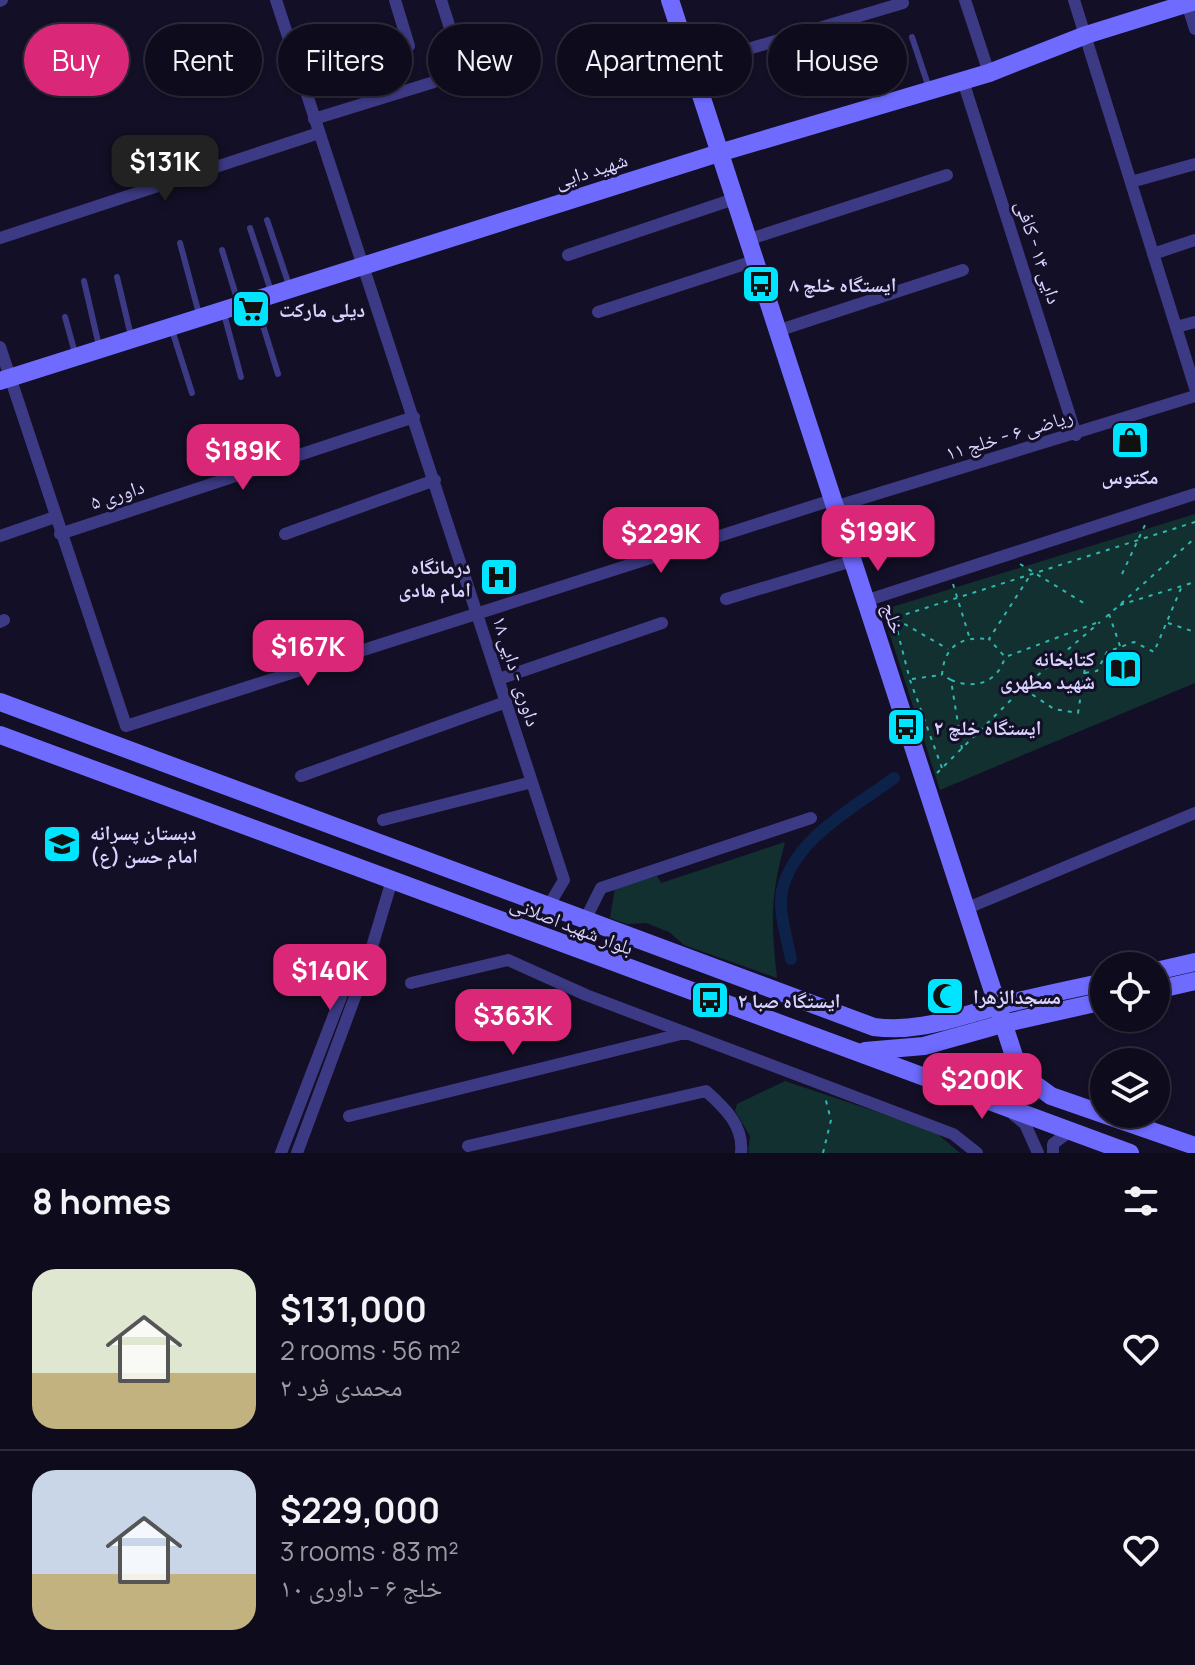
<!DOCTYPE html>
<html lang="en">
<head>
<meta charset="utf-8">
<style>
  body { margin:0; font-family:Manrope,"Noto Naskh Arabic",sans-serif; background:#1c1929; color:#f1f3f6; height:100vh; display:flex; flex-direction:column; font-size:30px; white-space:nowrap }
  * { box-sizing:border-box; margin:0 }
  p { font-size:26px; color:#9b9ba3 }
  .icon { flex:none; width:44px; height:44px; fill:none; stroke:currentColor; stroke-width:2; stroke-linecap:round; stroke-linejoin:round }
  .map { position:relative; height:1153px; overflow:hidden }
  .side { display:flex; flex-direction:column; background:#0e0b1c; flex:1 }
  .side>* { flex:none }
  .top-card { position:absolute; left:24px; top:24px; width:1148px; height:72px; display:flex; gap:16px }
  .fabs { position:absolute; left:1090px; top:952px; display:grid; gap:16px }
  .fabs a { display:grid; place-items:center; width:80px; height:80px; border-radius:50%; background:#0e0b1c; box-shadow:0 2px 6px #0004,0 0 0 2px #2e2b3b; font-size:40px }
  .price { position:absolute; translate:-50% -68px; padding:0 18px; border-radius:16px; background:#db2777; color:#fff; font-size:26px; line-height:52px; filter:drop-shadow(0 2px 4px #0008) }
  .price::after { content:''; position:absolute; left:50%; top:48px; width:24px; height:18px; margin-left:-12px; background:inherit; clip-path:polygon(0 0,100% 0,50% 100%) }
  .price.on { background:#222; color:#fff }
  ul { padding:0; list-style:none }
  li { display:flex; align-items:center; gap:24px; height:200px; padding:0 32px }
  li+li { border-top:2px solid #2e2b3b }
  li span { display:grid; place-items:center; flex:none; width:224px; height:160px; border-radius:24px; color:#555 }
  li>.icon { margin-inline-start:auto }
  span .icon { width:96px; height:96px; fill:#fffc; stroke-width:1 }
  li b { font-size:34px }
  h2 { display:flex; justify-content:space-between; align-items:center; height:96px; padding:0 32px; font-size:34px }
  .pill { padding:0 28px; border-radius:36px; background:#0e0b1c; box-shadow:0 2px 6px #0004,0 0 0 2px #2e2b3b; font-size:28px; line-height:72px }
  .pill.on { background:#db2777; color:#fff }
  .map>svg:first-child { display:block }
</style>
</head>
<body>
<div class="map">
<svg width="1195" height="1153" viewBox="0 0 1195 1153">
  <rect width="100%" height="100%" fill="#130f26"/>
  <path fill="#12302f" d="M1195,514V683L940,790L882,610Z
    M785,842C770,899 771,920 777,978L684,945L669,932L646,923L627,924L610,918L615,888L657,876L661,883Z
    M785,1081L934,1131L960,1153H748L750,1136L735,1111L737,1104Z"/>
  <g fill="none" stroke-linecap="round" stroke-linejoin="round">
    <path stroke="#0c2248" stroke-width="12" d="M791,959C787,938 778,911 782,891C794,838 854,808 894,778"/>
    <path stroke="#2fb8b0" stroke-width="2" stroke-dasharray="4 6" stroke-linecap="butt" d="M1020,564L1087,605
      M1122,574L1145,525
      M953,584L969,636
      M1120,605L1195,582
      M887,614L948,649
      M1109,614L1120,646
      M1106,617L1195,538
      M1168,623L1195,632
      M1008,656L1096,623
      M1085,673L1097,671L1107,652L1134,642L1154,652L1182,586
      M912,679L941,675
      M951,680C976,690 998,682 1005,657L989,639L1031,574
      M1024,689L1054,709L1078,713L1085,668L1060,658
      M962,749L951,680L942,675C944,646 961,636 988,639
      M942,768L910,680L894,618L1195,522
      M937,773L1023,688L1100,622
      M823,1153L831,1120L825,1097"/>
    <path stroke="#3d3a85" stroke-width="6" d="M912,37L929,88
      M857,47L877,104
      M267,220L289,285
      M250,228L271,291
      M180,243L199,314
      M222,250L238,302
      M117,277L131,336
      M84,281L99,346
      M256,303L278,374
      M224,314L241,377
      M65,317L75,353
      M172,330L192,393"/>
    <path stroke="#3d3a85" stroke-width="12" d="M276,0L564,880L549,905
      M395,0L409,46
      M441,0L456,47
      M965,0L989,73
      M1074,0L1195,388
      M1186,0L1195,29
      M0,1L2,0
      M691,66L903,3
      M963,81L1076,435
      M314,119L434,82
      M1131,182L1195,164
      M0,238L319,133
      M747,240L947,175
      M1153,254L1195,240
      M568,255L734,199
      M598,312L754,261
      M1176,327L1195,322
      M777,331L963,270
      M0,347L126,726L832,500
      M834,507L1195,396
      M60,534L414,417
      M285,534L435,480
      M0,536L55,517
      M726,599L852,561
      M865,601L1195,494
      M0,622L4,620
      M499,679L662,623
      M301,776L506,702
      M383,820L532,782
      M965,909L1195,813
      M586,918L601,888L811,818
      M411,983L508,960L586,995L953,1134L977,1153
      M1014,1115L1025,1124L1038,1153
      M349,1116L685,1033
      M468,1146L706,1091C725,1108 744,1126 741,1153
      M281,1153L354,963L366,967
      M297,1153L366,967L392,880
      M1053,1153V1144L1070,1131"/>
    <path stroke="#6f6bff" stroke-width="18" d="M670,0L1015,1059L1025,1077L1051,1096L1195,1146
      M0,381L719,153L989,73L1086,35L1195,1
      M0,702L874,1027C917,1033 953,1018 995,1007C1031,997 1068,990 1104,982
      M0,735L1130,1153
      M1156,971L1195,962
      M1156,990L1195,981
      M865,1051L924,1046L1002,1024L1104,1001"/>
  </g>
  <defs>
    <g id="bus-square" transform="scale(2)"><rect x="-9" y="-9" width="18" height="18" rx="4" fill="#00e5ff" stroke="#130f26"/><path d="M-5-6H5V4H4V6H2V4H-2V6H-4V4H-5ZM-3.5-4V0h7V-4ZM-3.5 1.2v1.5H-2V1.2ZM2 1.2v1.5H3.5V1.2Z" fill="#111"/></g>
    <g id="supermarket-square" transform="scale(2)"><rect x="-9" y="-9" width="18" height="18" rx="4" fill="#00e5ff" stroke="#130f26"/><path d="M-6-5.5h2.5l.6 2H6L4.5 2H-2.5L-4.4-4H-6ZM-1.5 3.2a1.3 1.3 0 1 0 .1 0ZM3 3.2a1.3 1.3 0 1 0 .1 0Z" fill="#111"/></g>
    <g id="shop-square" transform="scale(2)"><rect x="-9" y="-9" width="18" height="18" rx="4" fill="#00e5ff" stroke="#130f26"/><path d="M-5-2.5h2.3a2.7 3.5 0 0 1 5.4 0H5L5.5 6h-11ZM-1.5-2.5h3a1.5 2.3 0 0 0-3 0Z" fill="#111"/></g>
    <g id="hospital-square" transform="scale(2)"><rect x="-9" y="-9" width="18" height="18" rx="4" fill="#00e5ff" stroke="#130f26"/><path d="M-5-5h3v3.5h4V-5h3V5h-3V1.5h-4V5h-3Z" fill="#111"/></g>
    <g id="library-square" transform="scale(2)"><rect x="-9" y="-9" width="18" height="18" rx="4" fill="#00e5ff" stroke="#130f26"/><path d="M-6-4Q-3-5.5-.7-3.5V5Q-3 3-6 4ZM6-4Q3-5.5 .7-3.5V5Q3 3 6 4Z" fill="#111"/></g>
    <g id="school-square" transform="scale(2)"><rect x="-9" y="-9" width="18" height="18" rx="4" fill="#00e5ff" stroke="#130f26"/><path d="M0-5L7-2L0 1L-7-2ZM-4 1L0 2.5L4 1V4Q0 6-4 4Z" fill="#111"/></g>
    <g id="mosque-square" transform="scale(2)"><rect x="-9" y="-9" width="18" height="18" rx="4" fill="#00e5ff" stroke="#130f26"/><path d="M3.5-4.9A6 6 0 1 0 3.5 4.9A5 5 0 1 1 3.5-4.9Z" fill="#111"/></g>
  </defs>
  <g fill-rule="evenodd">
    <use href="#bus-square" x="761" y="284"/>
    <use href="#supermarket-square" x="251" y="309"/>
    <use href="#shop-square" x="1130" y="440"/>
    <use href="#hospital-square" x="499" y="577"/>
    <use href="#library-square" x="1123" y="669"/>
    <use href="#bus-square" x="906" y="727"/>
    <use href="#school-square" x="62" y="844"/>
    <use href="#mosque-square" x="945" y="996"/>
    <use href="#bus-square" x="710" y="1000"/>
  </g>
  <g text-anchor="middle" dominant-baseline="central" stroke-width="6" stroke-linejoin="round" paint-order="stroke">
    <g font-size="20" fill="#d9d4ff" stroke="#130f26">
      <text transform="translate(591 170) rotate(-18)">شهید دایی</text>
      <text transform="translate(1039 252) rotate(72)">دایی ۱۴ - کافی</text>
      <text transform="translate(1009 434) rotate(-17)">ریاضی ۶ - خلج ۱۱</text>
      <text transform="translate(117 494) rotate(-18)">داوری ۵</text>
      <text transform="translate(894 618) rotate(72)">خلج</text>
      <text transform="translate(517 671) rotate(72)">داوری - دایی ۱۸</text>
      <text transform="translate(572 925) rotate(21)">بلوار شهید اصلانی</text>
    </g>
    <g font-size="20" font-weight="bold" fill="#d9d4ff" stroke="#130f26" text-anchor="start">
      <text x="789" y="284">ایستگاه خلچ ۸</text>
      <text x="279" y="309">دیلی مارکت</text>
      <text x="1130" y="476" text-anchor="middle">مکتوس</text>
      <text x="471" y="566" text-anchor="end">درمانگاه<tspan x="471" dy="23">امام هادی</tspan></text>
      <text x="1095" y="658" text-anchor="end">کتابخانه<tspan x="1095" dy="23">شهید مطهری</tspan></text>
      <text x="934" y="727">ایستگاه خلچ ۲</text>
      <text x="90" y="832">دبستان پسرانه<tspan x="90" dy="23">امام حسن (ع)</tspan></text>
      <text x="973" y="996">مسجدالزهرا</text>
      <text x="738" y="1000">ایستگاه صبا ۲</text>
    </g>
  </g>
</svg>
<div class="fabs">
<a><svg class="icon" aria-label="locate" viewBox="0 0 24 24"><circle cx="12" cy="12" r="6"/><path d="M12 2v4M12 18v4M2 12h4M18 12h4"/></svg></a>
<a><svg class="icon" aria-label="layers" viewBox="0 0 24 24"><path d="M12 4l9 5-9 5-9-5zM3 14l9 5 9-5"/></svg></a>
</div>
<b class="price on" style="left:165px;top:203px">$131K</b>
<b class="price" style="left:243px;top:492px">$189K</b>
<b class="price" style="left:878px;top:573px">$199K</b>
<b class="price" style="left:661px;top:575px">$229K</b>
<b class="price" style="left:308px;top:688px">$167K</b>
<b class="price" style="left:330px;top:1012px">$140K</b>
<b class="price" style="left:513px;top:1057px">$363K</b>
<b class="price" style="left:982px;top:1121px">$200K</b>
<div class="top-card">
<a class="pill on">Buy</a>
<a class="pill">Rent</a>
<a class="pill">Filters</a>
<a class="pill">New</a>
<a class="pill">Apartment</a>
<a class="pill">House</a>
</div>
</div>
<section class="side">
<h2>8 homes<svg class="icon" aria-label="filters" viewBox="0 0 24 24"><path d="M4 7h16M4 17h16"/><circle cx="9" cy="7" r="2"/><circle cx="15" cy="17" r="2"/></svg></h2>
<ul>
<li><span style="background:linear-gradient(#dfe7d0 65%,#c2b280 0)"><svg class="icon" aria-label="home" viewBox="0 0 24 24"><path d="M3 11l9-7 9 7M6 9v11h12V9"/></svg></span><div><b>$131,000</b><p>2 rooms · 56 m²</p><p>محمدی فرد ۲</p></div><svg class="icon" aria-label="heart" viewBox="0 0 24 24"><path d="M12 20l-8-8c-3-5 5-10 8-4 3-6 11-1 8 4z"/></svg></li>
<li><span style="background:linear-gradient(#c9d6e8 65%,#c2b280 0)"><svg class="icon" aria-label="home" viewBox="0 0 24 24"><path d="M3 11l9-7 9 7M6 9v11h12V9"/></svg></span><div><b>$229,000</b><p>3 rooms · 83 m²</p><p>خلج ۶ - داوری ۱۰</p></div><svg class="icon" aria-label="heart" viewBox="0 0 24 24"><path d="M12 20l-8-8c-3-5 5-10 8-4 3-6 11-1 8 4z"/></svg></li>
</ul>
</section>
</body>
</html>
